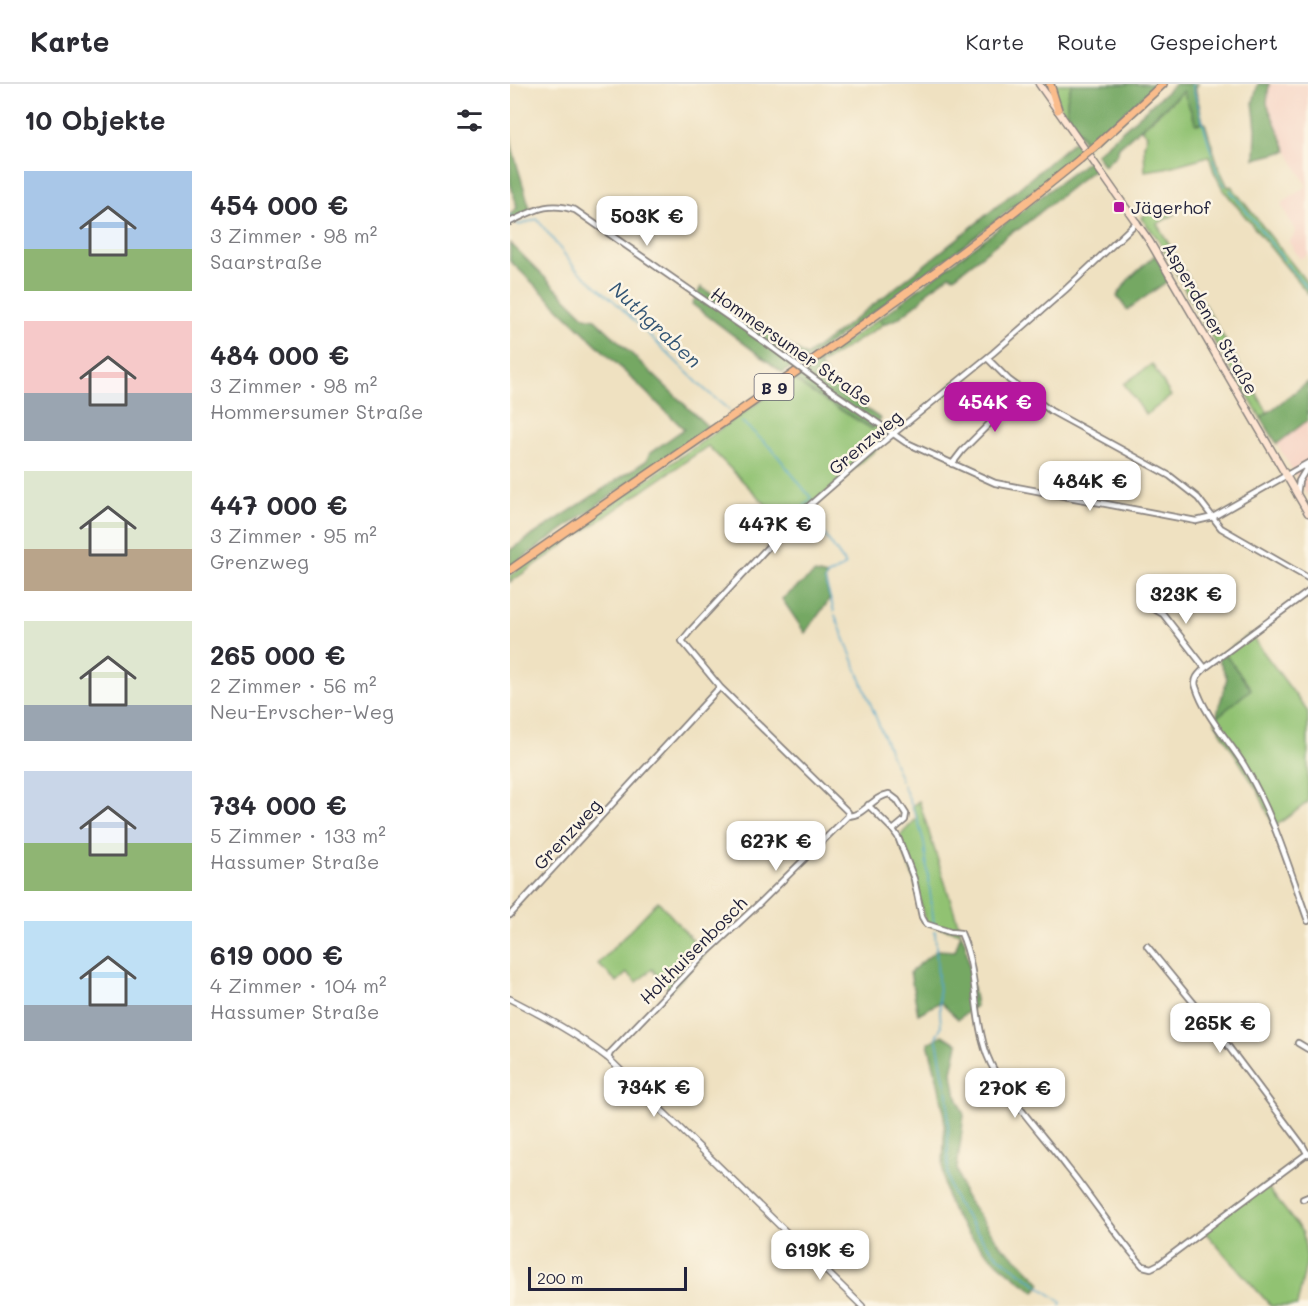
<!DOCTYPE html>
<html lang="de">
<head>
<meta charset="utf-8">
<style>
  body { margin:0; font-family:Mali,sans-serif; background:#f2f2f3; color:#2b2b33; height:100vh; display:flex; flex-direction:column; font-size:22px; white-space:nowrap }
  * { box-sizing:border-box; margin:0 }
  p { font-size:20px; color:#7c7c81 }
  .icon { flex:none; width:33px; height:33px; fill:none; stroke:currentColor; stroke-width:2; stroke-linecap:round; stroke-linejoin:round }
  .map { position:relative; flex:1; overflow:hidden }
  .side { display:flex; flex-direction:column; background:#fff; width:510px }
  .side>* { flex:none }
  .scale { position:absolute; left:18px; bottom:15px; width:159px; box-sizing:border-box; padding-left:6px; border:3px solid #22223b; border-top:0; font-size:16px; line-height:21px; white-space:nowrap; color:#22223b; -webkit-text-stroke:4px #fcf5e5; paint-order:stroke }
  .price { position:absolute; translate:-50% -51px; padding:0 14px; border-radius:12px; background:#fff; color:#222; font-size:20px; line-height:39px; filter:drop-shadow(0 2px 3px #0008) }
  .price::after { content:''; position:absolute; left:50%; top:36px; width:18px; height:14px; margin-left:-9px; background:inherit; clip-path:polygon(0 0,100% 0,50% 100%) }
  .price.selected { background:#b5179e; color:#fff }
  ul { padding:0; list-style:none }
  li { display:flex; align-items:center; gap:18px; height:150px; padding:0 24px }
  li span { display:grid; place-items:center; flex:none; width:168px; height:120px; border-radius:0px; color:#555 }
  li>.icon { margin-inline-start:auto }
  span .icon { width:72px; height:72px; fill:#fffc; stroke-width:1 }
  li b { font-size:26px }
  h2 { display:flex; justify-content:space-between; align-items:center; height:72px; padding:0 24px; font-size:26px }
  header { display:flex; align-items:center; gap:36px; box-sizing:border-box; height:84px; padding:0 30px; background:#fff; border-bottom:2px solid #e1e1e2 }
  header strong { font-size:28px }
  nav { display:flex; gap:33px; margin-inline-start:auto; font-size:21px }
  main { display:flex; flex:1; min-height:0 }
  .map>svg:first-child { display:block }
</style>
</head>
<body>
<header>
<strong>Karte</strong>
<nav><a>Karte</a><a>Route</a><a>Gespeichert</a></nav>
</header>
<main>
<section class="side">
<h2>10 Objekte<svg class="icon" aria-label="filters" viewBox="0 0 24 24"><path d="M4 7h16M4 17h16"/><circle cx="9" cy="7" r="2"/><circle cx="15" cy="17" r="2"/></svg></h2>
<ul>
<li><span style="background:linear-gradient(#a9c7e8 65%,#8fb573 0)"><svg class="icon" aria-label="home" viewBox="0 0 24 24"><path d="M3 11l9-7 9 7M6 9v11h12V9"/></svg></span><div><b>454 000 €</b><p>3 Zimmer · 98 m²</p><p>Saarstraße</p></div></li>
<li><span style="background:linear-gradient(#f6c9c9 60%,#9aa5b1 0)"><svg class="icon" aria-label="home" viewBox="0 0 24 24"><path d="M3 11l9-7 9 7M6 9v11h12V9"/></svg></span><div><b>484 000 €</b><p>3 Zimmer · 98 m²</p><p>Hommersumer Straße</p></div></li>
<li><span style="background:linear-gradient(#dfe7d0 65%,#b9a48a 0)"><svg class="icon" aria-label="home" viewBox="0 0 24 24"><path d="M3 11l9-7 9 7M6 9v11h12V9"/></svg></span><div><b>447 000 €</b><p>3 Zimmer · 95 m²</p><p>Grenzweg</p></div></li>
<li><span style="background:linear-gradient(#dfe7d0 70%,#9aa5b1 0)"><svg class="icon" aria-label="home" viewBox="0 0 24 24"><path d="M3 11l9-7 9 7M6 9v11h12V9"/></svg></span><div><b>265 000 €</b><p>2 Zimmer · 56 m²</p><p>Neu-Ervscher-Weg</p></div></li>
<li><span style="background:linear-gradient(#c9d6e8 60%,#8fb573 0)"><svg class="icon" aria-label="home" viewBox="0 0 24 24"><path d="M3 11l9-7 9 7M6 9v11h12V9"/></svg></span><div><b>734 000 €</b><p>5 Zimmer · 133 m²</p><p>Hassumer Straße</p></div></li>
<li><span style="background:linear-gradient(#bfe0f5 70%,#9aa5b1 0)"><svg class="icon" aria-label="home" viewBox="0 0 24 24"><path d="M3 11l9-7 9 7M6 9v11h12V9"/></svg></span><div><b>619 000 €</b><p>4 Zimmer · 104 m²</p><p>Hassumer Straße</p></div></li>
</ul>
</section>
<div class="map">
<svg width="798" height="1222" viewBox="0 0 798 1222">
  <rect width="100%" height="100%" fill="#fcf5e5"/>
  <filter id="ink" filterUnits="userSpaceOnUse"><feTurbulence type="fractalNoise" baseFrequency=".0167" numOctaves="2"/><feDisplacementMap in="SourceGraphic" scale="12" xChannelSelector="R" yChannelSelector="G"/><feConvolveMatrix kernelMatrix="1 2 1 2 8 2 1 2 1" color-interpolation-filters="sRGB"/></filter>
  <filter id="wash" filterUnits="userSpaceOnUse"><feTurbulence type="fractalNoise" baseFrequency=".008" numOctaves="4" result="noise"/><feDisplacementMap in="SourceGraphic" scale="24" xChannelSelector="R" yChannelSelector="G"/><feGaussianBlur stdDeviation="1.35" result="paint"/><feColorMatrix in="noise" values="0 0 0 0 0 0 0 0 0 0 0 0 0 0 0 0 0 1.4 0 .05"/><feComposite in="paint" operator="in"/></filter>
  <g filter="url(#wash)">
    <rect width="100%" height="100%" fill="#efe1c1"/>
    <path fill="#f6d2c3" d="M759,0H798V170L790,175L779,158L786,148L771,120L797,102L774,61L757,20Z
      M798,336V413L767,360Z"/>
    <path fill="#91c272" stroke="#5a7256" stroke-width="1.5" d="M542,0H562C549,28 563,38 578,60L576,62L547,17Z
      M674,7L686,39H695L709,84L718,103L721,102L798,200V210L713,105L704,88L699,72L655,84L635,87L634,61L637,51L631,45Z
      M661,122L665,130L647,140L758,329L751,334L690,234L648,155L631,134L636,130Z
      M369,235L374,240L309,281L307,278Z
      M642,280L661,312L636,331L614,300Z
      M283,294L296,305L361,344L367,339L383,351L277,442L198,362L0,498V492Z
      M740,550L798,628V718L764,743L749,709L705,638L706,634L741,605L714,569Z
      M409,717L451,849L416,840L404,795L388,754L407,734L402,722Z
      M148,817L195,870L160,907L142,885L127,898L117,889L107,898L88,880Z
      M755,1100L793,1149L797,1176L787,1222H761L694,1147Z"/>
    <path fill="#74a864" stroke="#4b6550" stroke-width="1.5" d="M562,0H647L578,60C563,38 549,28 562,0Z
      M665,0H688L685,3L693,38L686,40L673,7L609,63L607,70L594,82L586,70Z
      M748,0H759L757,20L777,67L745,75L746,45L743,18Z
      M0,49L3,67L21,128L0,138V131L7,123L0,98Z
      M564,57L572,66C482,143 387,213 290,280L288,278L273,289L182,220L191,203L296,272C388,203 478,132 564,57Z
      M579,76L584,85L509,145L503,147L444,193L440,191L417,208L411,217L387,235L374,240L369,235Z
      M0,159L75,233L85,235L198,343L0,483V466L136,377L140,369L174,345L0,177Z
      M645,171L659,196L617,226L607,212L618,196Z
      M307,278L319,294L346,318L371,335L362,345L296,305L283,294Z
      M798,298V336L767,360L751,334Z
      M305,489L317,492L315,496L320,515L295,549L272,515Z
      M714,569L741,605L706,634L717,594L708,574Z
      M451,849L455,858L466,922L448,935L430,918L408,930L400,888L427,866L445,867Z
      M432,951L448,960L442,988L445,1008L454,1031L447,1085L454,1111L491,1162L510,1177L531,1199L525,1208C494,1185 446,1149 436,1110C430,1084 436,1057 434,1031C431,1007 424,982 418,959Z"/>
    <g fill="none" stroke-linecap="round" stroke-linejoin="round">
      <path stroke="#4ea5cb" stroke-width="1.5" d="M682,0L707,88L715,102
        M720,106L774,176
        M0,131L3,133
        M6,138L9,141L27,135L65,184L104,217L193,304L219,326
        M776,179L798,205
        M232,338L262,365L301,414L294,422
        M297,426L336,481L317,492L315,496L324,527
        M325,531L391,696
        M393,701L407,734L414,758L424,841
        M425,847L431,943L426,953C431,972 432,992 438,1010V1091L441,1107L448,1121L473,1156L488,1172L551,1218L550,1222"/>
    </g>
  </g>
  <g filter="url(#ink)">
    <g fill="none" stroke-linecap="round" stroke-linejoin="round">
      <g stroke="#88827e" stroke-width="8">
        <path id="minor" d="M0,138C25,126 38,117 65,126L263,264
          M477,274L499,296L541,327L660,392L688,414L711,444L798,494
          M313,301L395,358L485,399L686,437L703,433L798,379
          M442,380L452,367L513,306
          M787,411L789,397L798,382
          M798,508L695,584C689,590 683,595 686,603C695,632 718,655 734,681C763,729 779,784 798,837
          M637,521L653,530L695,584
          M358,721L383,746L388,753L404,795L412,833L416,840L440,848L451,849C468,887 463,932 477,971C490,1006 534,1052 557,1083C583,1115 605,1151 633,1182L641,1184L649,1180L798,1069
          M338,732C354,732 362,713 379,710L387,716L396,730L395,736L383,746
          M0,831L210,603L172,557L180,547L285,434L362,367L483,269L555,206L627,138
          M637,862L709,950L793,1062L798,1071
          M788,959L798,965
          M98,974L100,969L195,870L251,818L338,732V728L210,603
          M793,1115L798,1113"/>
      </g>
      <g stroke="#88827e" stroke-width="8">
        <path id="tertiary" d="M0,915C35,933 67,950 98,974L352,1222"/>
      </g>
      <g stroke="#88827e" stroke-width="9">
        <path id="secondary" d="M529,0L640,158L798,429"/>
      </g>
      <g stroke="#88827e" stroke-width="10">
        <path id="primary" d="M540,0L548,26
          M588,60L653,0
          M0,486C192,351 389,224 570,75"/>
      </g>
      <use href="#minor" stroke="#fff" stroke-width="4.5"/>
      <use href="#tertiary" stroke="#fff" stroke-width="5"/>
      <use href="#secondary" stroke="#fde4d1" stroke-width="6"/>
      <use href="#primary" stroke="#fabc8b" stroke-width="7"/>
      <g stroke="#88827e" stroke-width="8" stroke-linecap="butt">
        <path id="minor-bridge" d="M263,264L313,301"/>
      </g>
      <g stroke="#88827e" stroke-width="10" stroke-linecap="butt">
        <path id="primary-bridge" d="M570,75L588,60"/>
      </g>
      <use href="#minor-bridge" stroke="#fff" stroke-width="4.5"/>
      <use href="#primary-bridge" stroke="#fabc8b" stroke-width="7"/>
    </g>
  </g>
  <rect fill="#b5179e" stroke="#fcf5e5" stroke-width="2" x="603" y="117" width="12" height="12" rx="3"/>
  <g text-anchor="middle" dominant-baseline="central" stroke-width="5" stroke-linejoin="round" paint-order="stroke">
    <rect fill="#fcf5e5" stroke="#63616e" stroke-width="1.5" x="244.5" y="290" width="39" height="26" rx="4.5"/>
    <g font-size="16" font-weight="bold" fill="#22223b">
      <text x="264" y="303">B 9</text>
    </g>
    <g font-size="18" fill="#22223b" stroke="#fcf5e5" text-anchor="start">
      <text x="621" y="123">Jägerhof</text>
    </g>
    <g font-size="18" fill="#22223b" stroke="#fcf5e5">
      <text transform="translate(701 234) rotate(60)">Asperdener Straße</text>
      <text transform="translate(282 262) rotate(35)">Hommersumer Straße</text>
      <text transform="translate(355 358) rotate(-40)">Grenzweg</text>
      <text transform="translate(57 750) rotate(-47)">Grenzweg</text>
      <text transform="translate(183 866) rotate(-45)">Holthuisenbosch</text>
    </g>
    <g font-size="20" font-style="italic" fill="#345675" stroke="#fcf5e5">
      <text transform="translate(146 240) rotate(43)">Nuthgraben</text>
    </g>
  </g>
</svg>
<div class="scale">200 m</div>
<b class="price" style="left:137px;top:163px">503K €</b>
<b class="price selected" style="left:485px;top:349px">454K €</b>
<b class="price" style="left:580px;top:428px">484K €</b>
<b class="price" style="left:265px;top:471px">447K €</b>
<b class="price" style="left:676px;top:541px">323K €</b>
<b class="price" style="left:266px;top:788px">627K €</b>
<b class="price" style="left:710px;top:970px">265K €</b>
<b class="price" style="left:144px;top:1034px">734K €</b>
<b class="price" style="left:505px;top:1035px">270K €</b>
<b class="price" style="left:310px;top:1197px">619K €</b>
</div>
</main>
</body>
</html>
